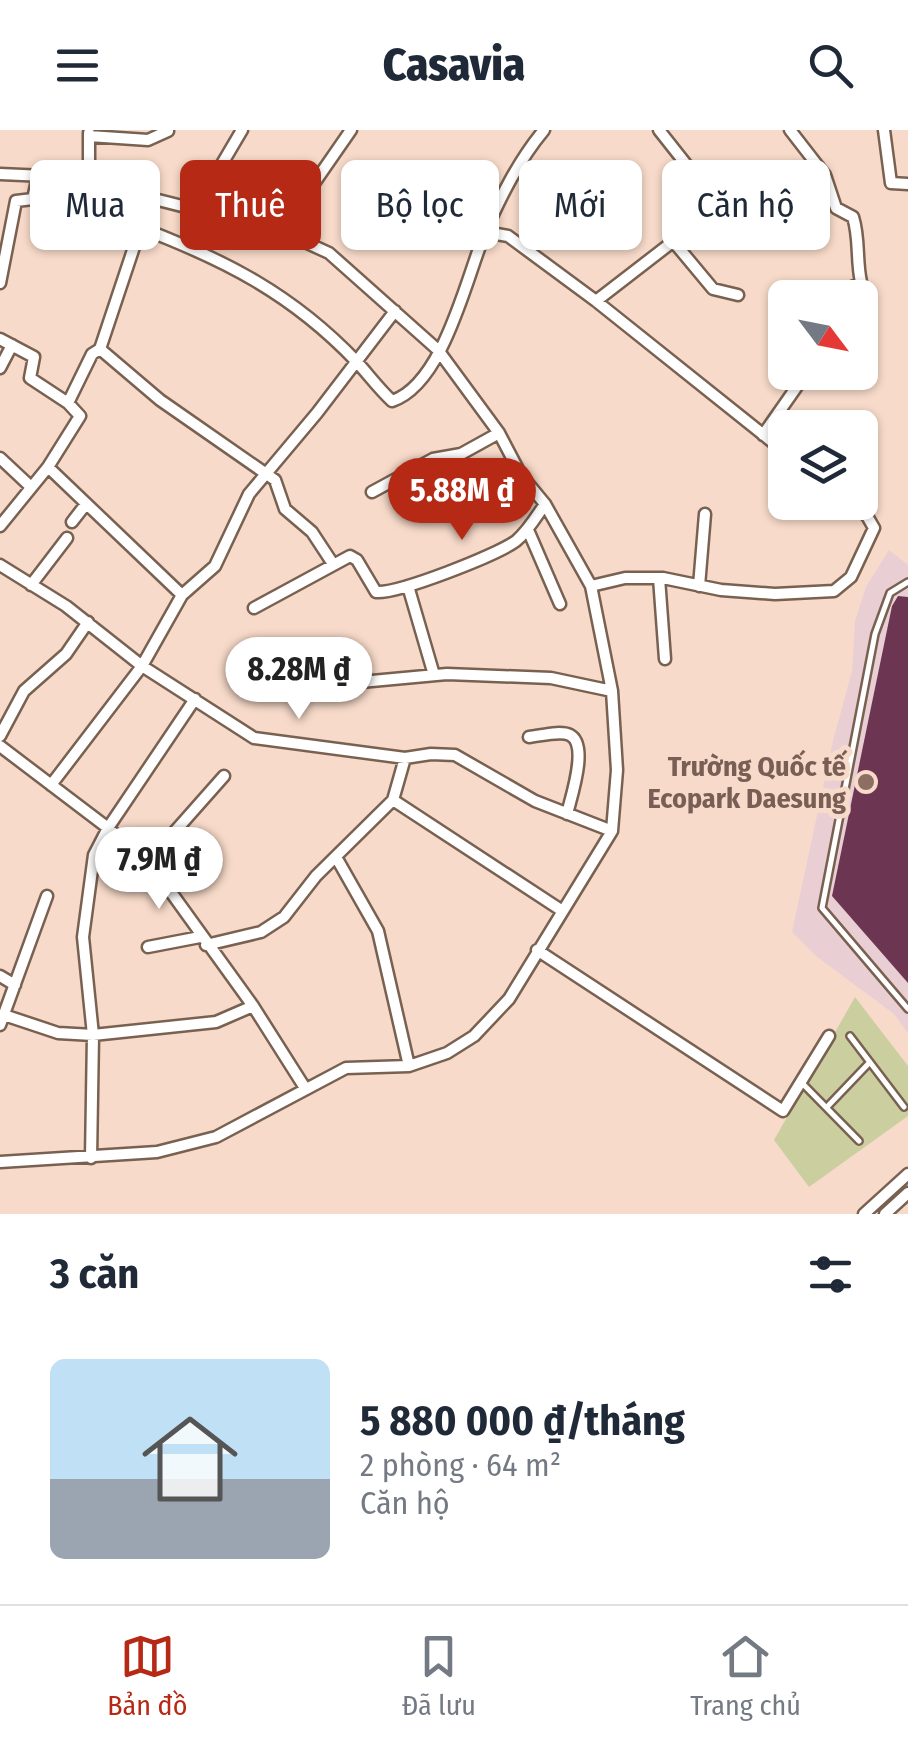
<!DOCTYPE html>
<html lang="vi">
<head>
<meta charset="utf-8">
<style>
  body { margin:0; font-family:"Fira Sans Condensed",sans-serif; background:#f2f2f3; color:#1f2937; height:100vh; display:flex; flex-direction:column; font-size:38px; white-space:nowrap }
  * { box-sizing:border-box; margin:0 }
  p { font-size:32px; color:#747a83 }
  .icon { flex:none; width:55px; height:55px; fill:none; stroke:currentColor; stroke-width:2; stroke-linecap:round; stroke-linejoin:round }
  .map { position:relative; height:1084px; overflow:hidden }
  .details { display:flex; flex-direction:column; background:#fff; flex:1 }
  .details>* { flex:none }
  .banner { position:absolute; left:30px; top:30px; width:850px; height:90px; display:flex; gap:20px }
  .needle { width:65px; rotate:122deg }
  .controls { position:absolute; left:768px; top:150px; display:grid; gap:20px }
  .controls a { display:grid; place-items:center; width:110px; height:110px; border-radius:15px; background:#fff; box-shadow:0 2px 8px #0004; font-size:50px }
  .price { position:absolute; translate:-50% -85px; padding:0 22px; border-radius:35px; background:#fff; color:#222; font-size:32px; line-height:65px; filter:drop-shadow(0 2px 5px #0008) }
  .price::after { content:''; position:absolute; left:50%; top:60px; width:30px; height:22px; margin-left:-15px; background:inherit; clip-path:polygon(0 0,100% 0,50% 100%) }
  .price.current { background:#b62915; color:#fff }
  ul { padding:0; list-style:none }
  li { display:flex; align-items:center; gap:30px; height:250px; padding:0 50px }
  li span { display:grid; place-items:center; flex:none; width:280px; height:200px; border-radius:15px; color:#555 }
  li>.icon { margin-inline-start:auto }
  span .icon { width:120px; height:120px; fill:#fffc; stroke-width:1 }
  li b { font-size:42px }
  h2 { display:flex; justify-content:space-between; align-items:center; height:120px; padding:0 50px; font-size:42px }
  .pill { padding:0 35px; border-radius:15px; background:#fff; box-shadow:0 2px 8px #0004; font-size:35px; line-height:90px }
  .pill.current { background:#b62915; color:#fff }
  header { display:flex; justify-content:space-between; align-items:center; height:130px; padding:0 50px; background:#fff; font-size:45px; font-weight:800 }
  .tabs { display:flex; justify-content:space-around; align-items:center; height:140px; border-top:2px solid #e0e1e3; background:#fff; font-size:28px; color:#747a83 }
  .tabs a { display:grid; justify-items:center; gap:5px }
  .tabs .current { color:#b62915 }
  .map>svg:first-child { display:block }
</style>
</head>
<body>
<header><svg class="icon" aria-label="menu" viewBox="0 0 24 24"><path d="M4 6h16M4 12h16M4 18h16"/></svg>Casavia<svg class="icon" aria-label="search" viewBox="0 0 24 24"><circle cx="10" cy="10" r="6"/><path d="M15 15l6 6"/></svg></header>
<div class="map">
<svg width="908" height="1084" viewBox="0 0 908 1084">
  <rect width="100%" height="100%" fill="#f7dac9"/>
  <path fill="#e9cfd4" d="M889,420L908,435V903L894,884L816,826L792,802L833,611L852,541L855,491L866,457Z"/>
  <path fill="#cbcfa0" d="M855,867L908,936V986L809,1057L774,1010Z"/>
  <path fill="#6c3653" d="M898,466L908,467V853L832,766L892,476Z"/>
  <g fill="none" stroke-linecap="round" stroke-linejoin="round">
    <g stroke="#796151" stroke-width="10">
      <path id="lane" d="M908,452L890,463L875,504L822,778L908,879
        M850,906L904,977
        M803,954L859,1011
        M827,977L870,932"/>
    </g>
    <g stroke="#796151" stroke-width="15">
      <path id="street" d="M790,0L825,45L836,78L853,87C860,109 856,130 861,152L834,168
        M884,0L891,53L908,54
        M89,3V52
        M89,6L148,10L168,1
        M0,44L67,47L281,101L329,123L438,220L499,303L521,345L545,374L591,456L612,561L617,640L612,701L509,869L474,906L447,923L409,936L346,938L216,1007L157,1022L0,1032
        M196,78L242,0
        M141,98C225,130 292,164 356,231C368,244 378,258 392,271C444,254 467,145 486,100C502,64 519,30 544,0
        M281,101L351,0
        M485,102L508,106L596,171L785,322
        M673,111L713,159L738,165
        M0,153L16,71L33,69L38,46
        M596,171L719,76L659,0
        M0,209L34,227L30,248L68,273L80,286L48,337
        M100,219L160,270L275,350L285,379L312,402L333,434
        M0,238L12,215
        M68,273L92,224L100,219L151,66
        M763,305L807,242
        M0,328L31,357
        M372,362L433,329L461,324L499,303
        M72,392L86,374
        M0,396L48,337L182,465
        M528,400L560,474
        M0,435L66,476L142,536L254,608L405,628L431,624L455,625L535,671L612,701
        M659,448L665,529
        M31,455L67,408
        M408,456L434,545
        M591,456L625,448H663L721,460L775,464L834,461L851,447L874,398L867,386L850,372
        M699,456L705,384
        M254,478L350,426L357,430L376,462C398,464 497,425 516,411C528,401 536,387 545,374
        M292,548L361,552L447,544L551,548L612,561
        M0,606L24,561L66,524L88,492
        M529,607C540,606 560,600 570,605C589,615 571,667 567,684
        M0,616L108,698L155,740L253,876L305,958
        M51,655L142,536L182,465L215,436L249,364L317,283L395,181
        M393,670L561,780
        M336,727L378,801L409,936
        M147,733L224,646
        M206,815L261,802L284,787L316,746L393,670L405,628
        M148,817L200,807
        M537,820L783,981L829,906
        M0,846L15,855
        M4,885L58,903L93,905L216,892L253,876
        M0,895L47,766
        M91,1028L93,905L83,807L94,725L108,698L195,569
        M864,1084L908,1044
        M885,1084L908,1063"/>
    </g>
    <use href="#lane" stroke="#fff" stroke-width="5"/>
    <use href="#street" stroke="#fff" stroke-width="10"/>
  </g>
  <circle fill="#8d6e63" stroke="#f7dac9" stroke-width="4" cx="866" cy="652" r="10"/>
  <g text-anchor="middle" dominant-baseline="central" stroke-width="10" stroke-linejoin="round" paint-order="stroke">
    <g font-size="28" font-weight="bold" fill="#785e54" stroke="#f7dac9" text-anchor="end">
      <text x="846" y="636">Trường Quốc tế<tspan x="846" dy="32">Ecopark Daesung</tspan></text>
    </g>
  </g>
</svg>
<div class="controls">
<a><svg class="needle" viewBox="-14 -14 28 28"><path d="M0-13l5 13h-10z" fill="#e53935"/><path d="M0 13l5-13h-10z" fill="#747a83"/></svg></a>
<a><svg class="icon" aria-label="layers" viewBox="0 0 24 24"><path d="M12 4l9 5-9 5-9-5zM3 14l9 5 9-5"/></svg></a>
</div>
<b class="price current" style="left:462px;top:413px">5.88M ₫</b>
<b class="price" style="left:299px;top:592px">8.28M ₫</b>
<b class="price" style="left:159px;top:782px">7.9M ₫</b>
<div class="banner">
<a class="pill">Mua</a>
<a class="pill current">Thuê</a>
<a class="pill">Bộ lọc</a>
<a class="pill">Mới</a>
<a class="pill">Căn hộ</a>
</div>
</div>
<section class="details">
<h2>3 căn<svg class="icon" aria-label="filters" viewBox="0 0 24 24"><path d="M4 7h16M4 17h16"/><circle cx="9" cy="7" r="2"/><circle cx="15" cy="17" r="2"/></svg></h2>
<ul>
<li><span style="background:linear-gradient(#bfe0f5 60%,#9aa5b1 0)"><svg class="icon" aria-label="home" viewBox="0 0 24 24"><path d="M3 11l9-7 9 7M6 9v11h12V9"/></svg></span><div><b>5 880 000 ₫/tháng</b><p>2 phòng · 64 m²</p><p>Căn hộ</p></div></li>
</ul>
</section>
<nav class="tabs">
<a class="current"><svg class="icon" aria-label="map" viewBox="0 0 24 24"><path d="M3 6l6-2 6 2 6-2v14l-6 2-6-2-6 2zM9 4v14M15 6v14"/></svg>Bản đồ</a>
<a><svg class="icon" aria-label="saved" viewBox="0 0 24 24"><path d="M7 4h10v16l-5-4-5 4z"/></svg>Đã lưu</a>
<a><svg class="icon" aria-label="home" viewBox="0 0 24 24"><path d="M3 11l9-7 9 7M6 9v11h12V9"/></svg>Trang chủ</a>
</nav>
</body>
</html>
